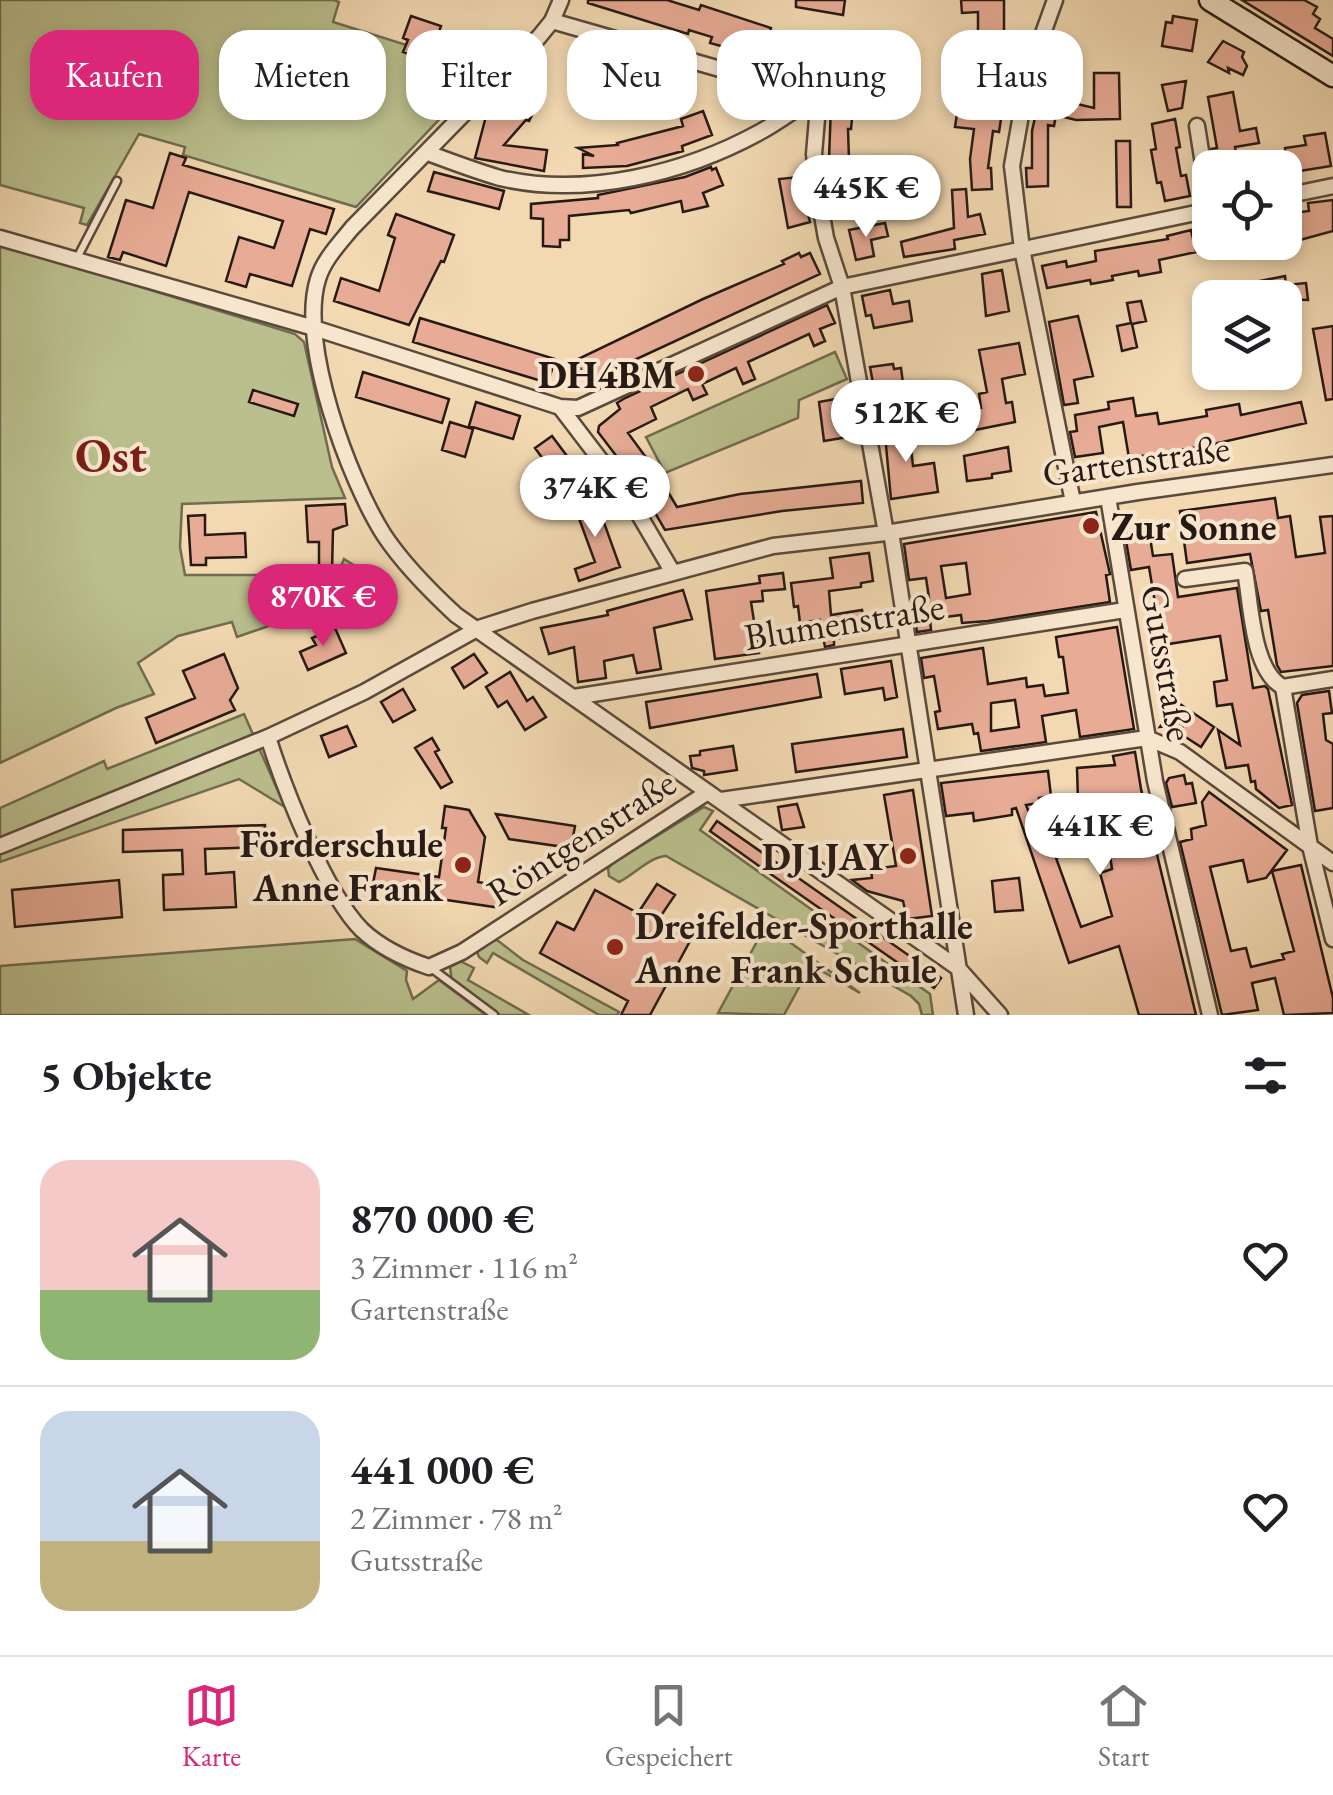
<!DOCTYPE html>
<html lang="de">
<head>
<meta charset="utf-8">
<style>
  body { margin:0; font-family:"EB Garamond",serif; background:#f2f2f2; color:#202124; height:100vh; display:flex; flex-direction:column; font-size:38px; white-space:nowrap }
  * { box-sizing:border-box; margin:0 }
  p { font-size:32px; color:#757577 }
  .icon { flex:none; width:55px; height:55px; fill:none; stroke:currentColor; stroke-width:2; stroke-linecap:round; stroke-linejoin:round }
  .map { position:relative; height:1015px; overflow:hidden }
  .panel { display:flex; flex-direction:column; background:#fff; flex:1 }
  .panel>* { flex:none }
  .hud { position:absolute; left:30px; top:30px; width:1275px; height:90px; display:flex; gap:20px }
  .tools { position:absolute; left:1192px; top:150px; display:grid; gap:20px }
  .tools a { display:grid; place-items:center; width:110px; height:110px; border-radius:20px; background:#fff; box-shadow:0 5px 15px #0003; font-size:50px }
  .price { position:absolute; translate:-50% -85px; padding:0 22px; border-radius:35px; background:#fff; color:#222; font-size:32px; line-height:65px; filter:drop-shadow(0 2px 5px #0008) }
  .price::after { content:''; position:absolute; left:50%; top:60px; width:30px; height:22px; margin-left:-15px; background:inherit; clip-path:polygon(0 0,100% 0,50% 100%) }
  .price.active { background:#db2777; color:#fff }
  ul { padding:0; list-style:none }
  li { display:flex; align-items:center; gap:30px; height:250px; padding:0 40px }
  li+li { border-top:2px solid #e0e0e0 }
  li span { display:grid; place-items:center; flex:none; width:280px; height:200px; border-radius:30px; color:#555 }
  li>.icon { margin-inline-start:auto }
  span .icon { width:120px; height:120px; fill:#fffc; stroke-width:1 }
  li b { font-size:42px }
  h2 { display:flex; justify-content:space-between; align-items:center; height:120px; padding:0 40px; font-size:42px }
  .chip { padding:0 35px; border-radius:30px; background:#fff; box-shadow:0 5px 15px #0003; font-size:35px; line-height:90px }
  .chip.active { background:#db2777; color:#fff }
  .dock { display:flex; justify-content:space-around; align-items:center; height:140px; border-top:2px solid #e0e0e0; background:#fff; font-size:28px; color:#757577 }
  .dock a { display:grid; justify-items:center; gap:5px }
  .dock .active { color:#db2777 }
  .map>svg:first-child { display:block }
</style>
</head>
<body>
<div class="map">
<svg width="1333" height="1015" viewBox="0 0 1333 1015">
  <rect width="100%" height="100%" fill="#f2d9b2"/>
  <filter id="stains"><feTurbulence type="fractalNoise" baseFrequency=".002" numOctaves="4"/><feColorMatrix values="0 0 0 0 .2 0 0 0 0 .09 0 0 0 0 .02 0 0 0 .5 -.17"/></filter>
  <radialGradient id="worn" r=".72"><stop offset=".6" stop-color="#630" stop-opacity="0"/><stop offset="1" stop-color="#630" stop-opacity=".3"/></radialGradient>
  <path fill="#babf8d" stroke="#706c50" stroke-width="2.5" d="M0,0H334L339,2L333,22L486,70L356,207L183,155L185,147L139,134L87,225L80,223L84,208L0,185Z
    M0,244L295,334L304,342L332,467L345,498L182,504L180,547L185,575H337L344,559L368,574V579L297,597L300,615L237,637L232,622L178,636L138,663L154,694L116,708L0,763Z
    M835,352L847,379L799,400L798,418L665,473L646,437Z
    M244,714L285,807L239,779L0,862V808L104,761L107,769Z
    M704,807L713,811L700,830L930,994L933,1015H922L919,1004L911,996L666,856C649,857 634,875 619,882L609,876L608,868L613,863Z
    M766,925L860,993L813,966L809,969L784,1015L718,1013Z
    M355,939L407,971L406,980L413,999L439,980L486,1015H0V966Z
    M497,940L523,960L619,1012L617,1015H599L493,953L487,963L479,957L476,949L486,941Z
    M460,961L474,968L468,980L529,1015H500L452,982L450,967Z"/>
  <path fill="#e8ac96" stroke="#271a14" stroke-width="2.5" fill-rule="evenodd" d="M588,0H667L699,10L701,5L771,28L766,44L750,40L747,48L736,45L735,50L710,43L712,37L689,30L688,34L588,3Z
    M796,0H845L843,15L796,7Z
    M961,0H1004V53H978V12L962,13Z
    M1242,0H1304L1317,7L1313,14L1320,19L1315,28L1333,39V56Z
    M411,16L441,26L429,61L403,52L408,40L403,38Z
    M1173,16L1197,20L1192,51L1162,46L1166,22L1172,23Z
    M1223,41L1244,52L1242,57L1247,66L1243,75L1228,68L1229,73L1208,62Z
    M607,56L626,62L624,69L648,76L650,69L672,76L666,96L620,82L619,87L600,82Z
    M842,66L863,71L859,88L883,91L881,113L853,109L851,129H848L849,160L829,159L831,106Z
    M1094,73H1119L1120,119L1076,120L1056,115L1054,126L1048,125V186L1027,187L1026,168H1032V131L1043,82L1063,87L1060,100L1094,108Z
    M514,81L542,96L529,121L526,120L504,145L547,150L544,171L475,158L485,120L480,115L489,105L497,112Z
    M1186,81L1182,108L1168,111L1162,85Z
    M978,90L998,93L994,118L1001,119L999,132L993,131L988,168H991L992,189L972,190L970,159L974,129L955,127L957,114L967,115L970,92L978,93Z
    M1233,92L1240,131L1256,128L1259,143L1235,147L1239,168H1214L1211,149L1217,148L1208,97Z
    M703,111L712,135L682,146L683,151L627,166L583,168V154L594,156L578,148L618,145L617,143L683,126L681,119Z
    M1175,119L1180,147L1176,148L1181,176L1186,175L1190,196L1165,201L1161,182L1157,183L1151,150L1156,149L1152,124Z
    M1325,133L1331,166L1287,173L1285,148L1306,145L1304,136Z
    M1116,141H1130L1131,207H1117Z
    M170,153L186,158L183,165L334,209L326,234L310,229L292,286L250,274L246,287L226,281L239,237L274,248L283,221L189,192L166,266L123,252L120,260L108,257L126,200L153,208Z
    M711,167L712,170L716,168L723,185L703,193L708,206L683,212L681,201L631,213L629,210L569,216V240H560V247L543,246V219L531,218V204L598,198V195L685,177Z
    M434,172L504,191L499,209L428,191Z
    M842,172L882,174V187H857L859,201L853,202L854,209L835,212L832,192L843,190Z
    M799,177L810,222L788,228L779,179Z
    M966,189L968,217L980,214L985,234L954,240L955,249L904,257L901,242L954,228L952,190Z
    M1333,200V231L1285,244V214L1309,211L1308,203Z
    M396,214L454,235L444,262L441,261L409,325L334,301L341,278L379,291L395,238L388,235Z
    M885,223L888,236L871,240L874,256L856,260L849,230Z
    M1191,230L1196,252L1159,260L1161,272L1139,276L1138,271L1112,276L1113,280L1091,284L1090,280L1047,288L1042,266L1066,261L1067,267L1096,261L1095,251L1168,239L1167,236Z
    M799,253L801,257L810,253L820,274L587,382L576,360L703,299L784,264L782,261Z
    M1002,270L1009,311L986,316L982,274Z
    M1285,276L1286,285L1306,283L1308,300L1252,298L1250,283Z
    M890,290L893,304L909,301L912,321L874,328L871,315L866,316L862,296Z
    M1141,301L1146,321L1132,324L1137,347L1122,351L1117,326L1131,323L1127,303Z
    M827,305L835,323L820,329L825,341L814,346L809,334L748,362L755,379L743,384L736,368L702,384L707,394L693,400L688,389L651,407L656,419L628,433L653,467L677,507L740,494L861,481L863,503L782,511L665,530L640,487L598,432L599,426L620,409L617,403L625,398Z
    M1078,316L1093,376L1074,380L1078,403L1064,405L1049,322Z
    M420,318L555,359L548,383L413,342Z
    M1333,326V399L1326,400L1313,329Z
    M1019,343L1025,374L1002,379L1006,403L1012,402L1015,422L975,430L971,409L981,408L979,394L987,392L979,350Z
    M893,364L894,369L901,368L903,383L874,388L870,367Z
    M363,372L449,399L442,423L356,397Z
    M253,390L298,404L294,416L249,402Z
    M841,398L848,437L824,441L819,402Z
    M1133,398L1136,416L1157,413L1159,424L1207,416L1206,410L1239,404L1241,415L1301,402L1306,423L1205,446L1129,458L1123,422L1099,427L1103,453L1075,457L1070,432L1077,431L1075,415L1109,409L1108,402Z
    M476,402L520,416L513,439L469,426Z
    M450,422L473,429L465,457L442,450Z
    M908,422L913,466L934,463L938,492L891,499L884,424Z
    M552,436L576,468L559,481L535,448Z
    M1008,447L1011,471L992,474V478L967,481L964,456Z
    M594,495L620,567L579,581L575,569L595,562L573,502Z
    M1275,498L1278,518L1290,516L1296,557L1325,553L1320,517L1333,516V666L1281,672L1277,665L1268,610L1261,611L1250,554L1187,563L1180,511Z
    M345,504L347,525L333,530L332,571H319V542H308L306,506Z
    M1096,512L1110,574L1106,575L1110,602L988,621L962,623L961,615L930,619L931,630L917,632L912,601L929,598L926,578L909,580L904,544ZM966,563L970,594L946,598L941,566Z
    M205,515V535L245,533L246,557L206,558V565H191L188,516Z
    M1141,529V533L1149,531L1153,556L1172,554L1178,597L1237,588L1253,688L1265,686L1268,689L1292,805L1279,808L1256,789L1255,781L1251,782L1248,765L1226,768L1218,730L1240,745L1232,704L1217,706L1214,682L1227,680L1220,636L1162,645L1149,567L1131,570L1125,535Z
    M869,553L873,581L861,583V587L829,591L831,615L862,610L867,633L834,639V645L825,647L820,620L800,623L798,606L794,607L791,583L833,578L830,558Z
    M783,573L785,589L762,591L763,601L751,602L759,653L715,659L706,591L760,583L759,576Z
    M391,585L394,600L306,617L303,603Z
    M683,590L692,619L654,628L661,669L637,673L633,655L604,661L606,678L578,682L574,647L549,654L541,628L608,615L607,611Z
    M1117,627L1134,729L1080,737L1076,710L1042,716L1046,742L981,751L978,733L974,734L972,724L938,729L935,712L940,711L934,676L924,678L921,658L983,648L988,684L1026,678L1027,687L1043,685L1045,696L1068,693L1063,657H1059L1056,637ZM1015,700L1019,727L991,731V703Z
    M335,628L346,653L308,670L300,652L316,645L312,638Z
    M224,654L238,688L230,700L235,710L156,743L146,718L195,698L183,671Z
    M474,654L487,673L464,688L452,668Z
    M891,661L897,697L885,700L883,688L845,694L841,669Z
    M510,672L527,701L533,697L546,717L525,730L507,701L498,707L486,687Z
    M817,674L821,697L650,728L646,702Z
    M403,689L415,710L393,722L381,702Z
    M1329,691L1332,713L1323,714L1326,740L1333,744V808L1315,811L1297,703L1302,695Z
    M1177,702L1214,727L1201,747L1184,736L1182,724L1160,727Z
    M347,726L356,746L329,757L321,736Z
    M903,729L907,757L796,772L792,744Z
    M432,738L439,750L435,752L452,782L441,788L415,748Z
    M733,746L737,770L704,775V771L692,768L690,756L700,755V751Z
    M1135,752L1141,789L1196,1015H1139L1119,946L1069,963L1016,808L1012,809V815L974,821L973,813L946,816L941,783L1048,771L1051,796L1039,798V803L1026,805L1042,845L1057,839L1063,855L1056,858L1081,927L1112,916L1100,873L1112,869L1108,843L1122,841L1112,799L1078,801L1077,768L1115,765L1113,756Z
    M1184,775L1186,784L1192,783L1196,803L1172,807L1166,783L1169,778Z
    M913,790L932,916L907,919L903,901L867,891L852,880L872,878L871,869L896,866L884,795Z
    M1209,792L1287,850L1266,878L1248,882L1243,860L1210,867L1231,951L1246,948L1251,967L1284,959L1282,954L1294,951L1272,871L1301,865L1333,998V1013L1284,1015L1275,978L1252,983L1258,1010L1222,1015L1180,842L1192,839L1191,829L1206,825L1202,802Z
    M797,804L804,827L782,830L778,807Z
    M445,806L469,810L485,837L478,882L504,887L501,908L372,889L376,868L439,877L446,828H442Z
    M496,814L575,826L571,848L509,839Z
    M717,821L777,863L941,978L934,988L759,866L710,831Z
    M265,825V847L205,849L206,874L234,872L236,907L164,910L163,875L183,874L182,850L123,852V830Z
    M1019,878L1023,910L995,912L992,881Z
    M119,880L122,917L15,927L12,890Z
    M657,884L675,895L656,923L690,941L650,1015H621L628,1001L540,953L557,922L574,930L595,890L638,913Z"/>
  <g fill="none" stroke-linecap="round" stroke-linejoin="round">
    <g stroke="#5a4a3c" stroke-width="11">
      <path id="service" d="M76,260L117,181
        M431,968L494,1015"/>
    </g>
    <g stroke="#5a4a3c" stroke-width="19">
      <path id="minor" d="M561,0L552,21L539,37L352,228C340,243 324,259 318,279C298,343 349,480 384,535C404,565 430,591 456,615L958,968L1000,1015
        M1055,0L1028,75L1012,166L1022,249L1073,502
        M552,21L720,69L761,65L798,53L816,54L821,72L814,154L818,193L826,238L842,287L886,533
        M1197,126L1210,208
        M428,153C452,162 476,171 500,178C586,198 685,173 760,132C780,121 799,107 818,94
        M1285,196L1333,186
        M0,238L314,328L560,407L578,408L842,287L1210,210
        M560,407L628,496L672,571
        M1108,497L1155,781L1210,1015
        M891,532L966,1015
        M1185,579L1245,571C1251,603 1252,671 1283,687L1310,846L1333,939
        M1283,687L1333,679
        M574,697L1125,610
        M268,737C284,788 325,893 362,930C381,948 405,959 429,967L462,952L708,792
        M1147,738L1180,752L1333,863
        M721,800L1147,738
        M0,846L268,737L364,692L479,628L532,611L773,546L886,533L1138,492L1333,465"/>
    </g>
    <g stroke="#271a14" stroke-width="25">
      <path id="secondary" d="M1210,0L1333,76"/>
    </g>
    <use href="#service" stroke="#f7e6cd" stroke-width="6"/>
    <use href="#minor" stroke="#f7e6cd" stroke-width="14"/>
    <use href="#secondary" stroke="#f7e6cd" stroke-width="20"/>
  </g>
  <g fill="#8f2418" stroke="#f7e6cd" stroke-width="4">
    <circle cx="696" cy="374" r="10"/>
    <circle cx="1091" cy="526" r="10"/>
    <circle cx="908" cy="856" r="10"/>
    <circle cx="463" cy="865" r="10"/>
    <circle cx="615" cy="947" r="10"/>
  </g>
  <g text-anchor="middle" dominant-baseline="central" stroke-width="8" stroke-linejoin="round" paint-order="stroke">
    <g font-size="38" font-weight="bold" fill="#271a14" stroke="#f7e6cd" text-anchor="end">
      <text x="676" y="374">DH4BM</text>
      <text x="1111" y="526" text-anchor="start">Zur Sonne</text>
      <text x="443" y="843">Förderschule<tspan x="443" dy="44">Anne Frank</tspan></text>
      <text x="888" y="856">DJ1JAY</text>
      <text x="635" y="925" text-anchor="start">Dreifelder-Sporthalle<tspan x="635" dy="44">Anne Frank Schule</tspan></text>
    </g>
    <g font-size="38" fill="#271a14" stroke="#f7e6cd">
      <text transform="translate(1136 460) rotate(-8)">Gartenstraße</text>
      <text transform="translate(844 621) rotate(-9)">Blumenstraße</text>
      <text transform="translate(1168 663) rotate(80)">Gutsstraße</text>
      <text transform="translate(581 837) rotate(-33)">Röntgenstraße</text>
    </g>
    <g font-size="48" font-weight="bold" fill="#7a1f14" stroke="#f7e6cd">
      <text x="111" y="455">Ost</text>
    </g>
  </g>
  <rect width="100%" height="100%" filter="url(#stains)"/>
  <rect width="100%" height="100%" fill="url(#worn)"/>
</svg>
<div class="tools">
<a><svg class="icon" aria-label="locate" viewBox="0 0 24 24"><circle cx="12" cy="12" r="6"/><path d="M12 2v4M12 18v4M2 12h4M18 12h4"/></svg></a>
<a><svg class="icon" aria-label="layers" viewBox="0 0 24 24"><path d="M12 4l9 5-9 5-9-5zM3 14l9 5 9-5"/></svg></a>
</div>
<b class="price" style="left:866px;top:240px">445K €</b>
<b class="price" style="left:906px;top:465px">512K €</b>
<b class="price" style="left:595px;top:540px">374K €</b>
<b class="price active" style="left:323px;top:649px">870K €</b>
<b class="price" style="left:1100px;top:878px">441K €</b>
<div class="hud">
<a class="chip active">Kaufen</a>
<a class="chip">Mieten</a>
<a class="chip">Filter</a>
<a class="chip">Neu</a>
<a class="chip">Wohnung</a>
<a class="chip">Haus</a>
</div>
</div>
<section class="panel">
<h2>5 Objekte<svg class="icon" aria-label="filters" viewBox="0 0 24 24"><path d="M4 7h16M4 17h16"/><circle cx="9" cy="7" r="2"/><circle cx="15" cy="17" r="2"/></svg></h2>
<ul>
<li><span style="background:linear-gradient(#f6c9c9 65%,#8fb573 0)"><svg class="icon" aria-label="home" viewBox="0 0 24 24"><path d="M3 11l9-7 9 7M6 9v11h12V9"/></svg></span><div><b>870 000 €</b><p>3 Zimmer · 116 m²</p><p>Gartenstraße</p></div><svg class="icon" aria-label="heart" viewBox="0 0 24 24"><path d="M12 20l-8-8c-3-5 5-10 8-4 3-6 11-1 8 4z"/></svg></li>
<li><span style="background:linear-gradient(#c9d6e8 65%,#c2b280 0)"><svg class="icon" aria-label="home" viewBox="0 0 24 24"><path d="M3 11l9-7 9 7M6 9v11h12V9"/></svg></span><div><b>441 000 €</b><p>2 Zimmer · 78 m²</p><p>Gutsstraße</p></div><svg class="icon" aria-label="heart" viewBox="0 0 24 24"><path d="M12 20l-8-8c-3-5 5-10 8-4 3-6 11-1 8 4z"/></svg></li>
</ul>
</section>
<nav class="dock">
<a class="active"><svg class="icon" aria-label="map" viewBox="0 0 24 24"><path d="M3 6l6-2 6 2 6-2v14l-6 2-6-2-6 2zM9 4v14M15 6v14"/></svg>Karte</a>
<a><svg class="icon" aria-label="saved" viewBox="0 0 24 24"><path d="M7 4h10v16l-5-4-5 4z"/></svg>Gespeichert</a>
<a><svg class="icon" aria-label="home" viewBox="0 0 24 24"><path d="M3 11l9-7 9 7M6 9v11h12V9"/></svg>Start</a>
</nav>
</body>
</html>
